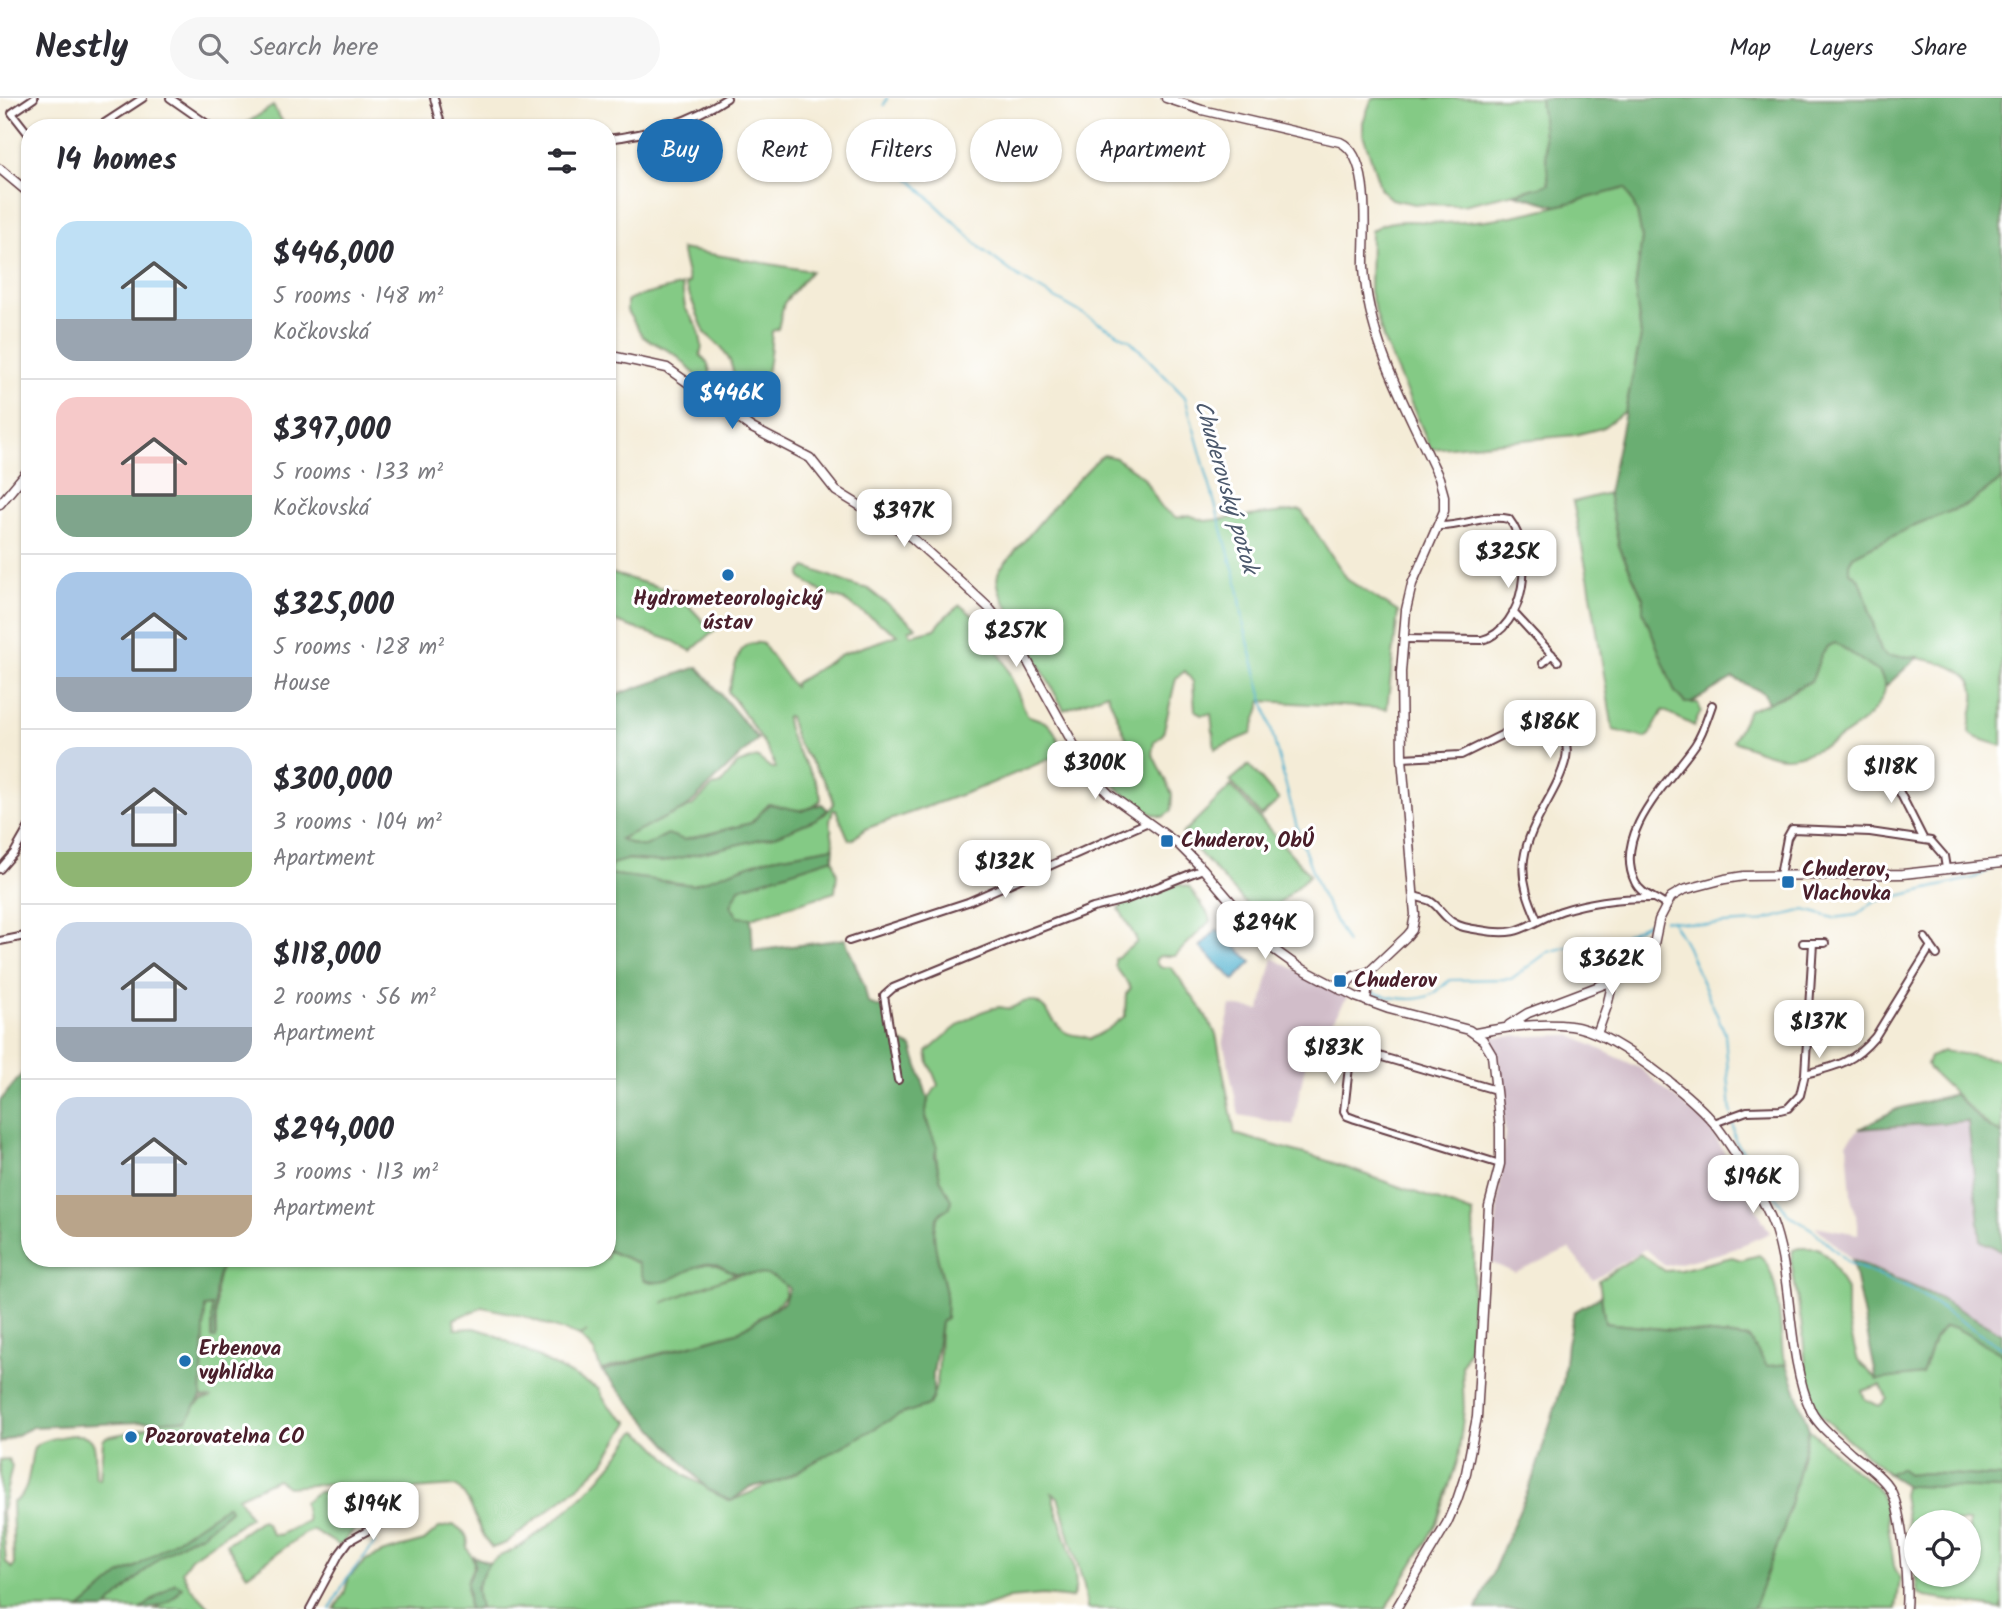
<!DOCTYPE html>
<html lang="en">
<head>
<meta charset="utf-8">
<style>
  body { margin:0; font-family:Kalam,sans-serif; background:#f7f7f7; color:#2b2b33; height:100vh; display:flex; flex-direction:column; font-size:26px; white-space:nowrap }
  * { box-sizing:border-box; margin:0 }
  p { font-size:23px; color:#7c7c81 }
  .icon { flex:none; width:38px; height:38px; fill:none; stroke:currentColor; stroke-width:2; stroke-linecap:round; stroke-linejoin:round }
  .map { position:relative; flex:1; overflow:hidden }
  .sheet { position:absolute; left:21px; top:21px; width:595px; height:1148px; display:flex; flex-direction:column; background:#fff; border-radius:28px; box-shadow:0 2px 5px #0004 }
  .sheet>* { flex:none }
  .banner { position:absolute; left:637px; top:21px; width:665px; height:63px; display:flex; gap:14px }
  .controls { position:absolute; left:1904px; top:1412px; display:grid; gap:14px }
  .controls a { display:grid; place-items:center; width:77px; height:77px; border-radius:50%; background:#fff; box-shadow:0 2px 5px #0004; font-size:35px }
  .price { position:absolute; translate:-50% -60px; padding:0 16px; border-radius:14px; background:#fff; color:#222; font-size:23px; line-height:46px; filter:drop-shadow(0 2px 4px #0008) }
  .price::after { content:''; position:absolute; left:50%; top:42px; width:21px; height:16px; margin-left:-10px; background:inherit; clip-path:polygon(0 0,100% 0,50% 100%) }
  .price.current { background:#1f6fb2; color:#fff }
  ul { padding:0; list-style:none }
  li { display:flex; align-items:center; gap:21px; height:175px; padding:0 35px }
  li+li { border-top:2px solid #e1e1e2 }
  li span { display:grid; place-items:center; flex:none; width:196px; height:140px; border-radius:21px; color:#555 }
  li>.icon { margin-inline-start:auto }
  span .icon { width:84px; height:84px; fill:#fffc; stroke-width:1 }
  li b { font-size:30px }
  h2 { display:flex; justify-content:space-between; align-items:center; height:84px; padding:0 35px; font-size:30px }
  .pill { padding:0 24px; border-radius:32px; background:#fff; box-shadow:0 2px 5px #0004; font-size:24px; line-height:63px }
  .pill.current { background:#1f6fb2; color:#fff }
  header { display:flex; align-items:center; gap:42px; box-sizing:border-box; height:98px; padding:0 35px; background:#fff; border-bottom:2px solid #e1e1e2 }
  header strong { font-size:33px }
  nav { display:flex; gap:38px; margin-inline-start:auto; font-size:24px }
  .search { width:490px; height:63px; background:#f7f7f7; display:flex; align-items:center; gap:18px; box-sizing:border-box; padding:0 24px; border-radius:38px; color:#7c7c81; font-size:26px }
  .map>svg:first-child { display:block }
</style>
</head>
<body>
<header>
<strong>Nestly</strong>
<div class="search"><svg class="icon" aria-label="search" viewBox="0 0 24 24"><circle cx="10" cy="10" r="6"/><path d="M15 15l6 6"/></svg>Search here</div>
<nav><a>Map</a><a>Layers</a><a>Share</a></nav>
</header>
<div class="map">
<svg width="2002" height="1511" viewBox="0 0 2002 1511">
  <rect width="100%" height="100%" fill="#fff"/>
  <filter id="ink" filterUnits="userSpaceOnUse"><feTurbulence type="fractalNoise" baseFrequency=".0143" numOctaves="2"/><feDisplacementMap in="SourceGraphic" scale="14" xChannelSelector="R" yChannelSelector="G"/><feConvolveMatrix kernelMatrix="1 2 1 2 8 2 1 2 1" color-interpolation-filters="sRGB"/></filter>
  <filter id="wash" filterUnits="userSpaceOnUse"><feTurbulence type="fractalNoise" baseFrequency=".00686" numOctaves="4" result="noise"/><feDisplacementMap in="SourceGraphic" scale="28" xChannelSelector="R" yChannelSelector="G"/><feGaussianBlur stdDeviation="1.57" result="paint"/><feColorMatrix in="noise" values="0 0 0 0 0 0 0 0 0 0 0 0 0 0 0 0 0 1.4 0 .05"/><feComposite in="paint" operator="in"/></filter>
  <g filter="url(#wash)">
    <rect width="100%" height="100%" fill="#f4ecd7"/>
    <path fill="#d1bdc9" d="M1273,860L1347,899L1315,954L1308,953L1293,1027L1239,1017L1223,942L1231,908L1260,912Z
      M1570,937L1640,970L1710,1030L1770,1135L1726,1154L1666,1168L1645,1151L1593,1182L1569,1151L1515,1175L1492,1165L1505,1035L1498,960L1490,939Z
      M1968,1022L1980,1143L2002,1153V1235L1933,1197L1852,1162L1815,1128L1858,1136V1126L1851,1098L1847,1045L1859,1031Z"/>
    <path fill="#84ca85" stroke="#677458" stroke-width="2" fill-rule="evenodd" d="M1372,0H1540L1549,87L1463,107L1415,106L1391,101L1381,92L1363,36V24Z
      M273,8L284,26L277,30H239Z
      M1626,89L1637,114L1642,140L1635,192L1641,238L1625,313L1602,330L1575,337L1431,351L1384,243L1370,194L1371,133C1390,117 1421,125 1445,125C1507,124 1567,106 1626,89Z
      M681,151L811,173L784,205L778,231L772,233C770,254 771,281 753,296L744,295L737,287L730,263L722,250L705,235L685,186L689,185Z
      M682,187L685,210L697,228L700,238L702,248L700,257C709,263 711,272 710,283L707,284L700,281L675,256L643,239L627,213V203L632,200Z
      M1104,357L1116,360L1143,379L1161,409L1177,420L1189,417L1205,423L1301,412L1348,482L1398,514L1387,611L1262,603L1251,636L1215,651L1211,616L1201,617L1195,612L1193,584L1185,573L1176,580L1163,636L1154,644L1152,655L1172,696L1171,713L1163,719C1141,715 1117,693 1106,674V671L1131,651L1107,595L1064,612L1000,495C998,486 995,479 1000,471L1063,397L1099,360Z
      M2002,381V648L1977,640L1969,635C1969,621 1976,606 1974,592C1970,564 1909,557 1887,558L1881,553L1862,487L1849,473V465L1854,457L1917,426L1967,407Z
      M1608,395L1619,448L1643,501V513L1675,594L1685,605H1698L1701,613L1694,628L1663,612L1650,637L1645,640L1613,632L1589,484L1573,404Z
      M806,469C819,473 860,492 867,490L916,529L909,532L911,537L935,531L946,518L960,507L976,520L981,538L993,547L1004,563L1027,617C1034,620 1043,622 1048,626C1058,636 1064,651 1052,660L985,688L865,731L853,741L849,742L836,712H833L830,723L834,749L766,761L693,787L608,776L612,766L619,761L662,764L778,737L816,721L825,716L834,706C831,687 808,661 797,644C793,636 792,626 789,618L786,619C788,653 820,676 821,702C807,719 788,710 769,706L751,725L684,742L658,741C647,753 632,750 619,740L692,708L712,689L721,686L737,666L757,659L771,670H775C775,658 738,606 728,594C735,576 735,537 763,546L794,589L795,585L842,556L898,537L842,501L823,495L801,480V474Z
      M607,474L676,494L704,524L720,528L691,553L673,543L607,521Z
      M1836,545L1880,575L1885,585C1889,618 1814,661 1784,659C1767,658 1748,648 1733,643L1749,612L1782,599L1811,583C1819,570 1817,550 1836,545Z
      M1249,667L1279,702L1261,718L1230,683Z
      M1231,688L1310,777L1261,822L1182,736Z
      M833,760L837,776L835,794L748,821L738,819L731,808L739,790Z
      M1178,786L1189,789L1208,816L1210,823L1175,858H1160L1156,861V865L1160,869H1170L1174,873L1202,912L1216,936L1235,1036L1322,1061L1473,1115L1474,1166L1470,1248L1462,1268L1464,1311L1458,1361L1437,1425L1386,1511H1087L1084,1488L1058,1399L1052,1395C1056,1421 1086,1478 1072,1500L1043,1497L1010,1500L978,1511H480C476,1495 475,1479 488,1466C495,1458 515,1453 525,1445C570,1413 604,1382 634,1335L637,1333L651,1343L683,1376L731,1403L794,1376L850,1342L906,1313L929,1306C943,1283 937,1250 941,1224L946,1220C946,1212 947,1204 946,1197C944,1172 928,1146 936,1121C939,1112 946,1107 949,1098C938,1083 937,1067 936,1050C936,1048 933,1041 932,1039C924,1017 922,1007 938,987L929,965L927,954C946,937 972,912 999,909C1003,909 1006,911 1010,910C1019,908 1025,900 1035,904C1048,908 1053,927 1065,934C1073,939 1082,936 1090,941L1108,931L1125,918L1126,896L1131,890L1115,868V861L1136,845V840L1119,811L1122,804Z
      M1943,953L2002,962V1036L1989,1029L1929,971L1927,966L1930,959Z
      M1799,1150H1818L1831,1162L1847,1194V1221L1858,1263L1877,1281L1922,1276L1934,1241L1944,1229L1956,1230L2002,1256V1379L1925,1375L1907,1377L1900,1370L1888,1376L1819,1316C1804,1286 1806,1255 1801,1223C1798,1203 1794,1182 1791,1162L1793,1152ZM1881,1287L1887,1301L1879,1308L1865,1301L1862,1293Z
      M607,1152L638,1165L644,1182L708,1165L724,1169L735,1176L662,1205C685,1196 738,1171 761,1175C770,1176 777,1180 785,1186V1198L776,1208L740,1233L601,1272L594,1253L580,1239L587,1234L579,1238L523,1218L483,1209L454,1221L455,1231L474,1230L491,1235L599,1291C604,1306 616,1315 629,1324L604,1364L577,1390L506,1445L492,1450C476,1432 475,1404 456,1388L400,1392V1396L384,1402L369,1413L367,1424L359,1426L340,1448L313,1432L302,1437L247,1477L226,1446L261,1422L265,1424L272,1436L279,1437L307,1423L304,1404L316,1395L338,1390L336,1385L288,1389L277,1381L238,1399L250,1419L191,1460L182,1473L190,1489L211,1511H156L179,1495L141,1511L105,1510L160,1459L189,1441L202,1436L230,1412L228,1408L136,1469L121,1476L83,1510L0,1511V1362L8,1361L12,1368L2,1413L6,1465L12,1470L14,1467L12,1405C32,1395 28,1368 34,1349C44,1341 82,1331 91,1342C98,1350 94,1370 96,1380L100,1381L103,1343L106,1339L136,1333L170,1321H179L202,1302L212,1300L201,1299L205,1209L212,1208V1239L216,1240V1176L227,1161C237,1160 254,1158 264,1160C278,1164 284,1169 298,1160H607Z
      M1640,1156L1665,1173L1680,1172L1732,1159L1741,1162L1759,1157C1780,1172 1780,1232 1783,1257L1787,1266L1767,1269L1749,1240L1605,1225L1599,1182Z
      M1809,1331L1854,1372L1877,1389L1885,1406L1894,1468L1900,1481L1896,1511H1753L1784,1430Z
      M1915,1387L2002,1391V1511L1925,1499L1918,1496L1903,1396L1905,1388ZM1916,1424H1969V1477H1916Z
      M453,1427C463,1432 470,1437 467,1450C481,1474 469,1466 467,1487C467,1495 468,1503 469,1511H334L344,1496L349,1479L366,1462L384,1454L424,1443L439,1430Z"/>
    <path fill="#6bae72" stroke="#5a664e" stroke-width="2" d="M1540,0H2002V381L1967,407L1917,426L1853,458L1849,465V473L1859,481L1862,487L1881,553L1887,558L1918,559L1886,588L1880,575L1836,545C1817,550 1819,570 1811,583L1768,605L1764,595L1733,580L1691,605H1685L1675,594L1643,513V500L1619,448L1608,395L1641,238L1635,192L1642,140L1637,114L1626,90L1557,108L1515,96L1549,86Z
      M698,569L758,641L686,710L620,741C650,754 642,748 668,736L684,742L751,725L769,706L802,713L822,706L828,712L816,721L778,737L662,764L629,761L612,766L608,776L693,787L766,761L834,749L833,760L739,790L731,808L738,819L751,820L753,853L845,841L864,887L868,905L889,912L899,943L912,949L928,1001L925,1020L937,1049L935,1057L940,1080L951,1102L950,1110C918,1118 944,1175 946,1197C947,1204 946,1212 946,1220L941,1224L933,1276V1299L929,1307L899,1317L778,1384L750,1389L731,1403L708,1392L602,1273L740,1233L784,1204L789,1190C766,1171 763,1178 737,1175C727,1174 718,1164 706,1166C681,1171 671,1191 644,1182L638,1165L607,1152V600Z
      M30,966V1160H230C209,1174 216,1216 216,1240H212V1208L205,1209L201,1299L187,1322L33,1329L0,1345V1003Z
      M1954,996L1988,1029L2002,1036V1153L1981,1143L1968,1023L1859,1031L1897,1011Z
      M1852,1162L1933,1197L2002,1235V1256L1956,1230L1944,1229L1934,1241L1922,1276L1877,1282Z
      M1601,1198L1605,1225L1749,1240L1767,1268L1787,1266L1809,1331L1784,1430L1753,1511H1477L1534,1378L1563,1284L1567,1245L1574,1214Z
      M1900,1370L1907,1377L1925,1375L2002,1379V1391L1907,1388L1888,1376Z
      M228,1407L230,1412L202,1436L189,1441L160,1459L105,1511H80L121,1476L136,1469Z
      M473,1458L489,1465L476,1489L480,1511H469L467,1484L475,1467Z
      M175,1485L182,1489C173,1504 157,1511 141,1511Z"/>
    <path fill="#50b1cf" stroke="#4d687d" stroke-width="2" d="M1217,831L1252,864L1234,882L1200,849Z"/>
    <g fill="none" stroke-linecap="round" stroke-linejoin="round">
      <path stroke="#50b1cf" stroke-width="2" d="M884,7L887,0
        M876,29L884,56L984,153L1020,180L1131,243L1185,299L1238,488L1244,528L1299,737L1320,794L1347,845
        M1664,822L1708,827L1757,824L1805,812L1834,820L1857,817L1873,804L1974,780L1995,769
        M1672,824L1684,843L1725,935L1731,1016
        M1370,893C1386,900 1417,905 1433,896C1440,892 1444,885 1451,882L1511,881L1548,854L1567,849L1596,850L1612,844L1655,821
        M1732,1021L1735,1042L1789,1117L1813,1132L1849,1165L1915,1193L2002,1250
        M330,1511L347,1480L375,1445"/>
    </g>
  </g>
  <g filter="url(#ink)">
    <g fill="none" stroke-linecap="round" stroke-linejoin="round">
      <g stroke="#643e45" stroke-width="10">
        <path id="minor" d="M170,0L213,30
          M434,0L442,30
          M97,30L143,0
          M30,38L12,15L34,0
          M607,41C652,36 690,24 727,0
          M1513,514L1558,563
          M1403,541L1482,542C1526,530 1535,454 1509,421C1485,416 1463,429 1438,428
          M1543,565L1552,556
          M1882,659L1924,742
          M1402,660L1461,657L1526,625C1537,622 1548,623 1557,631C1566,638 1568,649 1566,660C1558,695 1529,724 1524,761C1521,783 1529,803 1538,823
          M0,771L14,755L30,727
          M1780,777L1787,740L1792,731L1870,734L1931,743L1944,758L1946,770
          M1415,798C1419,800 1426,801 1430,803C1439,808 1444,820 1454,825C1460,829 1472,831 1480,832C1522,840 1525,826 1561,813C1588,804 1623,800 1652,800
          M1665,807C1655,799 1641,797 1635,784C1612,735 1670,683 1695,647C1703,635 1707,621 1712,607
          M1925,840L1937,857
          M0,843L30,837
          M849,843L968,804L1146,725
          M1803,845H1825
          M1805,976C1837,968 1853,965 1875,939L1931,848
          M898,982L884,898L893,890L1020,838L1093,810L1125,802L1203,771
          M1496,992L1358,952L1354,953L1350,960L1344,1013L1347,1018L1355,1021L1500,1066
          M1714,1025L1747,1013L1780,1012L1788,1010L1800,997L1805,976L1813,845
          M310,1511L340,1455L349,1443L394,1418"/>
      </g>
      <g stroke="#643e45" stroke-width="11">
        <path id="tertiary" d="M1166,0L1202,12L1340,44C1373,59 1363,138 1364,169C1368,245 1408,312 1439,380L1444,398V413L1412,486L1406,512L1401,574L1402,660L1415,817L1412,832L1407,838L1369,874L1366,903
          M0,71L30,96
          M607,257L667,270L752,330L810,360L836,393L911,439L961,484L989,510L1018,546L1080,658L1098,685L1110,697L1178,746L1203,771L1269,848L1297,868L1356,899L1389,911L1469,932L1483,942L1492,957L1500,1029V1066L1489,1108L1477,1319L1466,1375L1457,1402L1447,1425L1396,1511
          M0,406L30,370
          M1341,892L1354,878L1369,874
          M1509,927L1528,915L1639,873L1652,856L1659,822L1671,799L1683,792L1725,781L1744,778L1903,776L2002,765
          M1476,935C1506,929 1540,924 1571,928C1609,932 1689,995 1714,1025C1731,1046 1767,1105 1775,1131C1793,1186 1787,1259 1811,1313C1819,1329 1838,1343 1851,1355C1864,1366 1881,1377 1890,1391C1903,1413 1908,1485 1906,1511
          M1597,936L1607,908L1613,883"/>
      </g>
      <use href="#minor" stroke="#fff" stroke-width="6"/>
      <use href="#tertiary" stroke="#fff" stroke-width="8"/>
    </g>
  </g>
  <g fill="#1f6fb2" stroke="#fff" stroke-width="2.5">
    <circle cx="728" cy="477" r="7"/>
    <rect x="1160" y="736" width="14" height="14" rx="3.5"/>
    <rect x="1781" y="777" width="14" height="14" rx="3.5"/>
    <rect x="1333" y="876" width="14" height="14" rx="3.5"/>
    <circle cx="185" cy="1263" r="7"/>
    <circle cx="131" cy="1339" r="7"/>
  </g>
  <g text-anchor="middle" dominant-baseline="central" stroke-width="6" stroke-linejoin="round" paint-order="stroke">
    <g font-size="21" font-weight="bold" fill="#4a1f2b" stroke="#fff" text-anchor="start">
      <text x="728" y="501" text-anchor="middle">Hydrometeorologický<tspan x="728" dy="24">ústav</tspan></text>
      <text x="1181" y="743">Chuderov, ObÚ</text>
      <text x="1802" y="772">Chuderov,<tspan x="1802" dy="24">Vlachovka</tspan></text>
      <text x="1354" y="883">Chuderov</text>
      <text x="199" y="1251">Erbenova<tspan x="199" dy="24">vyhlídka</tspan></text>
      <text x="145" y="1339">Pozorovatelna CO</text>
    </g>
    <g font-size="23" font-style="italic" fill="#4c596d" stroke="#fff">
      <text transform="translate(1225 389) rotate(74)">Chuderovský potok</text>
    </g>
  </g>
</svg>
<div class="controls">
<a><svg class="icon" aria-label="locate" viewBox="0 0 24 24"><circle cx="12" cy="12" r="6"/><path d="M12 2v4M12 18v4M2 12h4M18 12h4"/></svg></a>
</div>
<b class="price current" style="left:732px;top:333px">$446K</b>
<b class="price" style="left:904px;top:451px">$397K</b>
<b class="price" style="left:1508px;top:492px">$325K</b>
<b class="price" style="left:1016px;top:571px">$257K</b>
<b class="price" style="left:1550px;top:662px">$186K</b>
<b class="price" style="left:1095px;top:703px">$300K</b>
<b class="price" style="left:1891px;top:707px">$118K</b>
<b class="price" style="left:1005px;top:802px">$132K</b>
<b class="price" style="left:1265px;top:863px">$294K</b>
<b class="price" style="left:1612px;top:899px">$362K</b>
<b class="price" style="left:1819px;top:962px">$137K</b>
<b class="price" style="left:1334px;top:988px">$183K</b>
<b class="price" style="left:1753px;top:1117px">$196K</b>
<b class="price" style="left:373px;top:1444px">$194K</b>
<div class="banner">
<a class="pill current">Buy</a>
<a class="pill">Rent</a>
<a class="pill">Filters</a>
<a class="pill">New</a>
<a class="pill">Apartment</a>
</div>
<section class="sheet">
<h2>14 homes<svg class="icon" aria-label="filters" viewBox="0 0 24 24"><path d="M4 7h16M4 17h16"/><circle cx="9" cy="7" r="2"/><circle cx="15" cy="17" r="2"/></svg></h2>
<ul>
<li><span style="background:linear-gradient(#bfe0f5 70%,#9aa5b1 0)"><svg class="icon" aria-label="home" viewBox="0 0 24 24"><path d="M3 11l9-7 9 7M6 9v11h12V9"/></svg></span><div><b>$446,000</b><p>5 rooms · 148 m²</p><p>Kočkovská</p></div></li>
<li><span style="background:linear-gradient(#f6c9c9 70%,#7fa58c 0)"><svg class="icon" aria-label="home" viewBox="0 0 24 24"><path d="M3 11l9-7 9 7M6 9v11h12V9"/></svg></span><div><b>$397,000</b><p>5 rooms · 133 m²</p><p>Kočkovská</p></div></li>
<li><span style="background:linear-gradient(#a9c7e8 75%,#9aa5b1 0)"><svg class="icon" aria-label="home" viewBox="0 0 24 24"><path d="M3 11l9-7 9 7M6 9v11h12V9"/></svg></span><div><b>$325,000</b><p>5 rooms · 128 m²</p><p>House</p></div></li>
<li><span style="background:linear-gradient(#c9d6e8 75%,#8fb573 0)"><svg class="icon" aria-label="home" viewBox="0 0 24 24"><path d="M3 11l9-7 9 7M6 9v11h12V9"/></svg></span><div><b>$300,000</b><p>3 rooms · 104 m²</p><p>Apartment</p></div></li>
<li><span style="background:linear-gradient(#c9d6e8 75%,#9aa5b1 0)"><svg class="icon" aria-label="home" viewBox="0 0 24 24"><path d="M3 11l9-7 9 7M6 9v11h12V9"/></svg></span><div><b>$118,000</b><p>2 rooms · 56 m²</p><p>Apartment</p></div></li>
<li><span style="background:linear-gradient(#c9d6e8 70%,#b9a48a 0)"><svg class="icon" aria-label="home" viewBox="0 0 24 24"><path d="M3 11l9-7 9 7M6 9v11h12V9"/></svg></span><div><b>$294,000</b><p>3 rooms · 113 m²</p><p>Apartment</p></div></li>
</ul>
</section>
</div>
</body>
</html>
